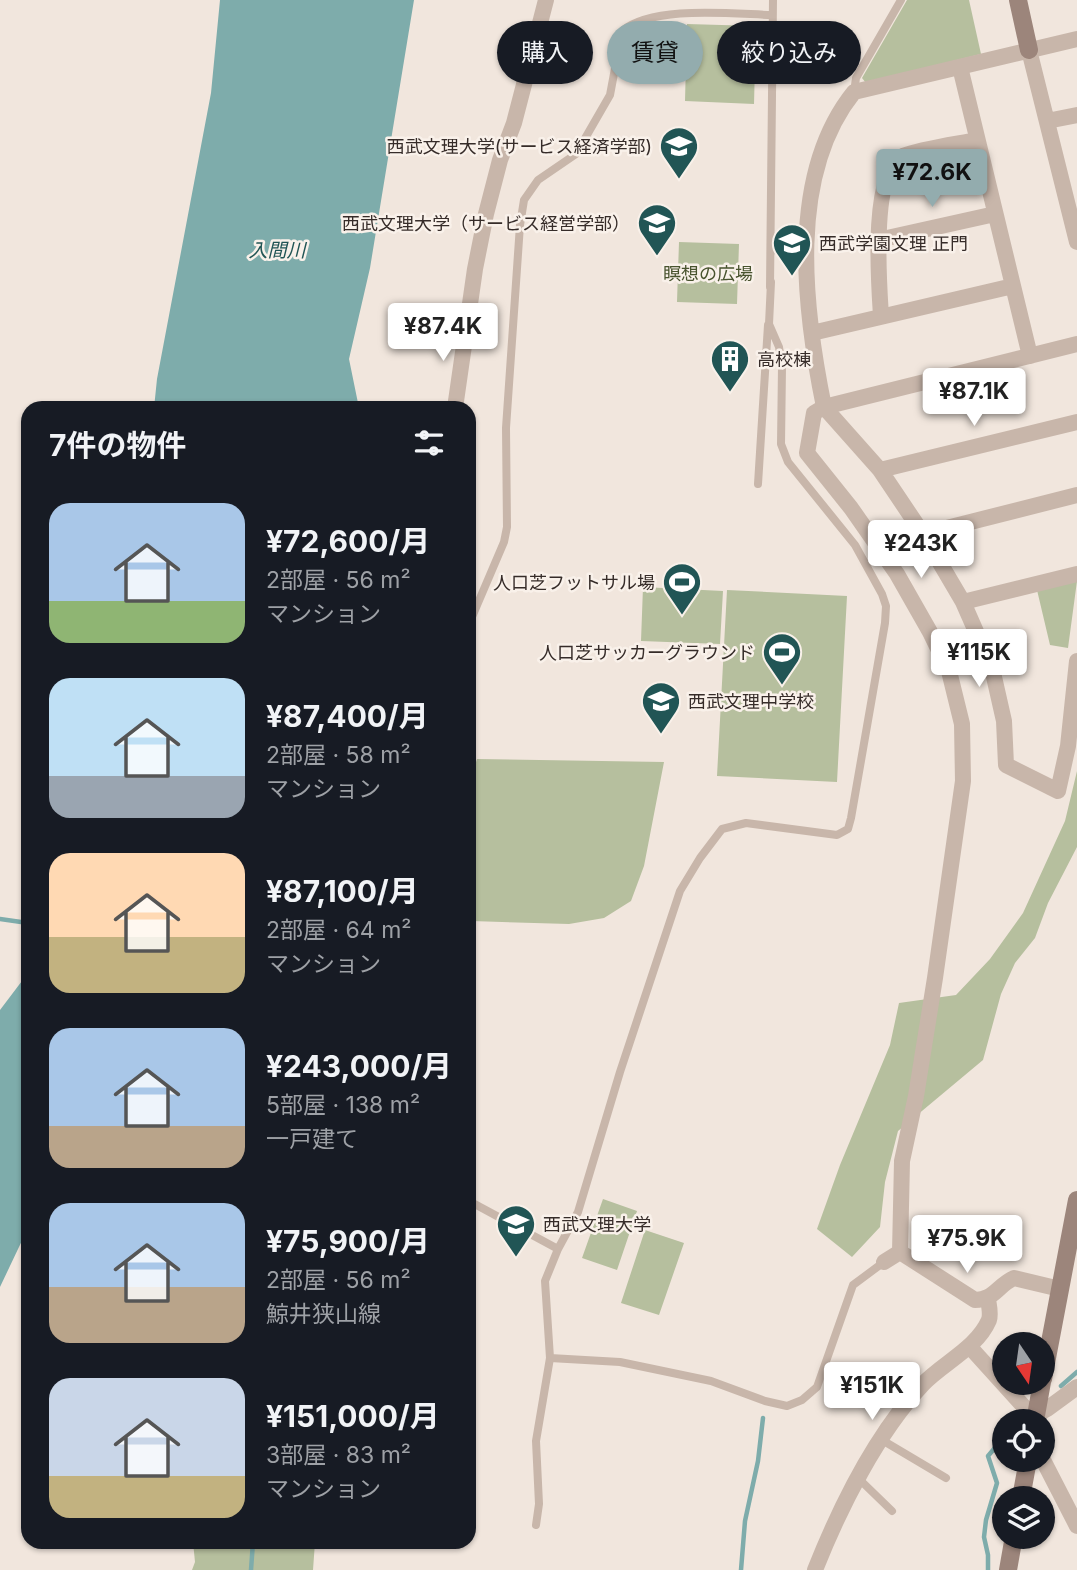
<!DOCTYPE html>
<html lang="ja">
<head>
<meta charset="utf-8">
<style>
  body { margin:0; font-family:Inter,"Noto Sans JP",sans-serif; background:#242831; color:#f1f3f6; height:100vh; display:flex; flex-direction:column; font-size:26px; white-space:nowrap }
  * { box-sizing:border-box; margin:0 }
  p { font-size:23px; color:#9ea1a6 }
  .icon { flex:none; width:38px; height:38px; fill:none; stroke:currentColor; stroke-width:2; stroke-linecap:round; stroke-linejoin:round }
  .map { position:relative; flex:1; overflow:hidden }
  .drawer { position:absolute; left:21px; top:401px; width:455px; height:1148px; display:flex; flex-direction:column; background:#171b24; border-radius:21px; box-shadow:0 2px 5px #0004 }
  .drawer>* { flex:none }
  .guide { position:absolute; left:497px; top:21px; width:474px; height:63px; display:flex; gap:14px }
  .needle { width:46px; rotate:167deg }
  .fabs { position:absolute; left:992px; top:1332px; display:grid; gap:14px }
  .fabs a { display:grid; place-items:center; width:63px; height:63px; border-radius:50%; background:#171b24; box-shadow:0 2px 5px #0004; font-size:35px }
  .price { position:absolute; translate:-50% -60px; padding:0 16px; border-radius:7px; background:#fff; color:#222; font-size:23px; line-height:46px; filter:drop-shadow(0 2px 4px #0008) }
  .price::after { content:''; position:absolute; left:50%; top:42px; width:21px; height:16px; margin-left:-10px; background:inherit; clip-path:polygon(0 0,100% 0,50% 100%) }
  .price.on { background:#93acae; color:#111 }
  ul { padding:0; list-style:none }
  li { display:flex; align-items:center; gap:21px; height:175px; padding:0 28px }
  li span { display:grid; place-items:center; flex:none; width:196px; height:140px; border-radius:21px; color:#555 }
  li>.icon { margin-inline-start:auto }
  span .icon { width:84px; height:84px; fill:#fffc; stroke-width:1 }
  li b { font-size:30px }
  h2 { display:flex; justify-content:space-between; align-items:center; height:84px; padding:0 28px; font-size:30px }
  .chip { padding:0 24px; border-radius:32px; background:#171b24; box-shadow:0 2px 5px #0004; font-size:24px; line-height:63px }
  .chip.on { background:#93acae; color:#111 }
  .map>svg:first-child { display:block }
</style>
</head>
<body>
<div class="map">
<svg width="1077" height="1570" viewBox="0 0 1077 1570">
  <rect width="100%" height="100%" fill="#f1e6dd"/>
  <path fill="#b6bf9e" d="M907,0H969L981,54L866,83L862,78Z
    M687,24L756,26L754,104L685,101Z
    M679,242L739,244L737,304L677,302Z
    M1077,581L1068,648L1050,645L1037,590Z
    M643,587L723,591L720,644L641,641Z
    M727,590L847,596L837,782L717,776Z
    M477,759L664,762L644,866L631,901L604,918L569,924L471,921L469,928V784Z
    M1077,771V847L1048,903L1035,938L1015,963L1001,994L983,1060L898,1131L885,1182L880,1227L852,1257L817,1229L840,1165L890,1045L899,1003L956,995L990,959L1023,913L1065,821Z
    M603,1199L637,1211L617,1270L582,1258Z
    M645,1230L684,1243L659,1315L621,1303Z
    M193,1542H315L313,1570H192L195,1562Z"/>
  <path fill="#7eacab" d="M220,0H414L370,268L349,359L359,408H154L157,379L211,93Z
    M28,973V1228L0,1287V1010Z"/>
  <g fill="none" stroke-linecap="round" stroke-linejoin="round">
    <path stroke="#7eacab" stroke-width="4.5" d="M0,919L28,923
      M1061,1386L1077,1372
      M251,1570L253,1542
      M741,1570L745,1521L758,1461L763,1418
      M988,1570V1555L984,1537L986,1520L997,1483L988,1456L1004,1437"/>
    <path stroke="#c8b6aa" stroke-width="8" d="M854,92L856,78L901,0
      M772,250L807,251
      M770,287L773,0
      M758,484L768,325
      M469,624L504,542L507,527L506,428L520,225L524,200L538,180L576,154L610,95L622,31C653,5 732,14 772,15
      M469,1201L558,1249L545,1281L550,1358L536,1441L539,1504L536,1525
      M558,1249L578,1212L620,1072L680,891L700,858L722,829L746,823L837,835L848,829L851,818L885,623L886,606L882,594L855,545L788,462L781,444L782,367L779,347L769,324L771,282
      M550,1358L620,1362L711,1381L765,1401L787,1406L802,1400L817,1387L853,1285L884,1262
      M882,1440L946,1478
      M858,1478L892,1511"/>
    <path stroke="#c8b6aa" stroke-width="16" d="M1029,50L1077,242
      M960,67L1030,356
      M1047,121L1077,115
      M878,240L995,214
      M881,316C879,284 870,171 903,156C920,149 957,144 977,140
      M812,333L1013,286
      M1077,344L824,407L880,470L923,534L963,602L992,668L1004,721L1006,765L1058,791L1068,746L1077,661
      M455,408L475,269L486,214L500,160L514,123L546,0
      M880,470L1077,422
      M923,534L1077,495
      M963,602L1077,574
      M900,1252L902,1161L916,1096L935,978L963,781L962,724L949,671L930,632L897,574L851,508L807,453L814,413L824,407C804,309 787,175 854,92L1077,39
      M884,1262L900,1252L975,1300C994,1300 998,1285 1014,1278L1060,1289
      M969,1346L1026,1409L1036,1415L1047,1409L1077,1387
      M1043,1460L1077,1526
      M815,1570C840,1507 877,1433 923,1384C943,1363 977,1348 989,1320C991,1314 989,1305 988,1299"/>
    <path stroke="#9c857b" stroke-width="18" d="M1018,0L1029,50
      M1043,1379L1077,1200
      M1035,1421L1042,1382
      M1021,1498L1028,1460
      M1008,1570L1014,1536"/>
  </g>
  <defs>
    <g id="school-pin" transform="scale(2.0125)"><path d="M0 17L-7.5 6A9.5 9.5 0 1 1 7.5 6Z" fill="#215555" stroke="#f9f1ea"/><path d="M0-5L7-2L0 1L-7-2ZM-4 1L0 2.5L4 1V4Q0 6-4 4Z" fill="#fff"/></g>
    <g id="university-pin" transform="scale(2.0125)"><path d="M0 17L-7.5 6A9.5 9.5 0 1 1 7.5 6Z" fill="#215555" stroke="#f9f1ea"/><path d="M0-5L7-2L0 1L-7-2ZM-4 1L0 2.5L4 1V4Q0 6-4 4Z" fill="#fff"/></g>
    <g id="building-pin" transform="scale(2.0125)"><path d="M0 17L-7.5 6A9.5 9.5 0 1 1 7.5 6Z" fill="#215555" stroke="#f9f1ea"/><path d="M-4-6H4V6H1V3H-1V6H-4ZM-2.5-4.3h1.7v1.8h-1.7ZM.8-4.3h1.7v1.8H.8ZM-2.5-1h1.7V.8h-1.7ZM.8-1h1.7V.8H.8Z" fill="#fff"/></g>
    <g id="stadium-pin" transform="scale(2.0125)"><path d="M0 17L-7.5 6A9.5 9.5 0 1 1 7.5 6Z" fill="#215555" stroke="#f9f1ea"/><path d="M0-5a6.5 5 0 1 0 0 10a6.5 5 0 1 0 0-10ZM-3.5-1.8h7v3.6h-7Z" fill="#fff"/></g>
  </defs>
  <g fill-rule="evenodd">
    <use href="#school-pin" x="679" y="146"/>
    <use href="#university-pin" x="657" y="223"/>
    <use href="#university-pin" x="792" y="243"/>
    <use href="#building-pin" x="730" y="359"/>
    <use href="#stadium-pin" x="682" y="582"/>
    <use href="#stadium-pin" x="782" y="652"/>
    <use href="#school-pin" x="661" y="701"/>
    <use href="#school-pin" x="516" y="1224"/>
  </g>
  <g text-anchor="middle" dominant-baseline="central" stroke-width="5" stroke-linejoin="round" paint-order="stroke">
    <g font-size="18" fill="#362c29" stroke="#f9f1ea" text-anchor="end">
      <text x="652" y="146">西武文理大学(サービス経済学部)</text>
      <text x="630" y="223">西武文理大学（サービス経営学部）</text>
      <text x="819" y="243" text-anchor="start">西武学園文理 正門</text>
      <text x="757" y="359" text-anchor="start">高校棟</text>
      <text x="655" y="582">人口芝フットサル場</text>
      <text x="755" y="652">人口芝サッカーグラウンド</text>
      <text x="688" y="701" text-anchor="start">西武文理中学校</text>
      <text x="543" y="1224" text-anchor="start">西武文理大学</text>
    </g>
    <g font-size="18" fill="#48532e" stroke="#f9f1ea">
      <text x="708" y="273">瞑想の広場</text>
    </g>
    <g font-size="19" font-style="italic" fill="#215555" stroke="#f9f1ea">
      <text x="277" y="250">入間川</text>
    </g>
  </g>
</svg>
<div class="fabs">
<a><svg class="needle" viewBox="-14 -14 28 28"><path d="M0-13l5 13h-10z" fill="#e53935"/><path d="M0 13l5-13h-10z" fill="#9ea1a6"/></svg></a>
<a><svg class="icon" aria-label="locate" viewBox="0 0 24 24"><circle cx="12" cy="12" r="6"/><path d="M12 2v4M12 18v4M2 12h4M18 12h4"/></svg></a>
<a><svg class="icon" aria-label="layers" viewBox="0 0 24 24"><path d="M12 4l9 5-9 5-9-5zM3 14l9 5 9-5"/></svg></a>
</div>
<b class="price on" style="left:932px;top:209px">¥72.6K</b>
<b class="price" style="left:443px;top:363px">¥87.4K</b>
<b class="price" style="left:974px;top:428px">¥87.1K</b>
<b class="price" style="left:921px;top:580px">¥243K</b>
<b class="price" style="left:979px;top:689px">¥115K</b>
<b class="price" style="left:967px;top:1275px">¥75.9K</b>
<b class="price" style="left:872px;top:1422px">¥151K</b>
<div class="guide">
<a class="chip">購入</a>
<a class="chip on">賃貸</a>
<a class="chip">絞り込み</a>
</div>
<section class="drawer">
<h2>7件の物件<svg class="icon" aria-label="filters" viewBox="0 0 24 24"><path d="M4 7h16M4 17h16"/><circle cx="9" cy="7" r="2"/><circle cx="15" cy="17" r="2"/></svg></h2>
<ul>
<li><span style="background:linear-gradient(#a9c7e8 70%,#8fb573 0)"><svg class="icon" aria-label="home" viewBox="0 0 24 24"><path d="M3 11l9-7 9 7M6 9v11h12V9"/></svg></span><div><b>¥72,600/月</b><p>2部屋 · 56 m²</p><p>マンション</p></div></li>
<li><span style="background:linear-gradient(#bfe0f5 70%,#9aa5b1 0)"><svg class="icon" aria-label="home" viewBox="0 0 24 24"><path d="M3 11l9-7 9 7M6 9v11h12V9"/></svg></span><div><b>¥87,400/月</b><p>2部屋 · 58 m²</p><p>マンション</p></div></li>
<li><span style="background:linear-gradient(#ffd9b3 60%,#c2b280 0)"><svg class="icon" aria-label="home" viewBox="0 0 24 24"><path d="M3 11l9-7 9 7M6 9v11h12V9"/></svg></span><div><b>¥87,100/月</b><p>2部屋 · 64 m²</p><p>マンション</p></div></li>
<li><span style="background:linear-gradient(#a9c7e8 70%,#b9a48a 0)"><svg class="icon" aria-label="home" viewBox="0 0 24 24"><path d="M3 11l9-7 9 7M6 9v11h12V9"/></svg></span><div><b>¥243,000/月</b><p>5部屋 · 138 m²</p><p>一戸建て</p></div></li>
<li><span style="background:linear-gradient(#a9c7e8 60%,#b9a48a 0)"><svg class="icon" aria-label="home" viewBox="0 0 24 24"><path d="M3 11l9-7 9 7M6 9v11h12V9"/></svg></span><div><b>¥75,900/月</b><p>2部屋 · 56 m²</p><p>鯨井狭山線</p></div></li>
<li><span style="background:linear-gradient(#c9d6e8 70%,#c2b280 0)"><svg class="icon" aria-label="home" viewBox="0 0 24 24"><path d="M3 11l9-7 9 7M6 9v11h12V9"/></svg></span><div><b>¥151,000/月</b><p>3部屋 · 83 m²</p><p>マンション</p></div></li>
</ul>
</section>
</div>
</body>
</html>
